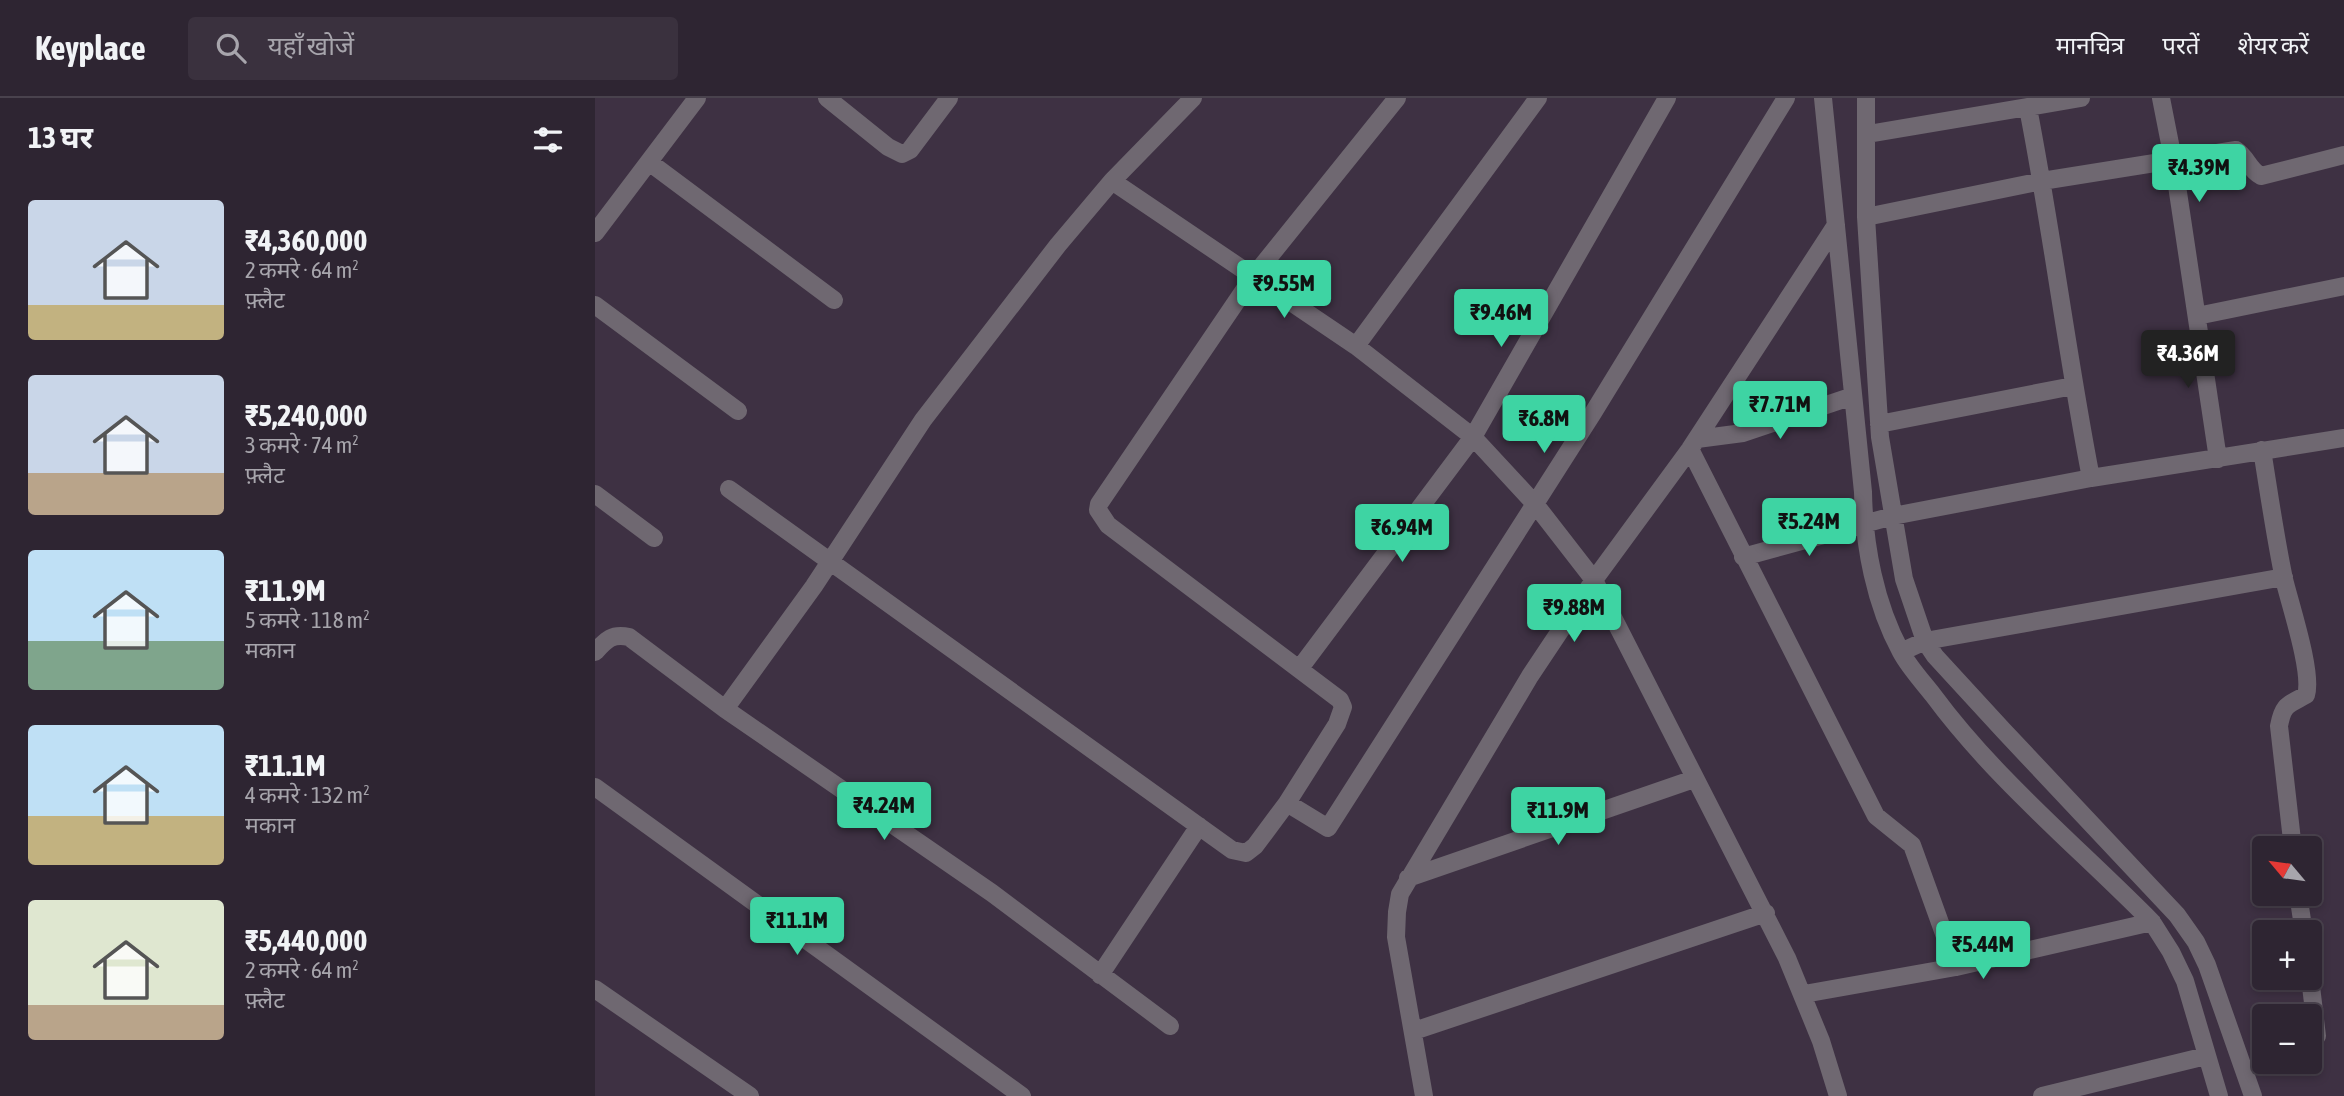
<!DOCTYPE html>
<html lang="hi">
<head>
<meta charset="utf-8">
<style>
  body { margin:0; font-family:"Asap Condensed","Noto Sans Devanagari",sans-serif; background:#3a313e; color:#f1f3f6; height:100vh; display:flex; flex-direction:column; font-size:26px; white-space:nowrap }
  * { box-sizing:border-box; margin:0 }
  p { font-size:23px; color:#a7a5ac }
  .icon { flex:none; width:38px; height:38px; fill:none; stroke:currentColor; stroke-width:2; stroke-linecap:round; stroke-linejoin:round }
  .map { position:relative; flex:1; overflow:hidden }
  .side { display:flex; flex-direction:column; background:#2e2532; width:595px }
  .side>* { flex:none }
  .needle { width:46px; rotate:299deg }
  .buttons { position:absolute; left:1657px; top:738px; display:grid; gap:14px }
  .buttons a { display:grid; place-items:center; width:70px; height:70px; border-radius:7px; background:#2e2532; box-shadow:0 4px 10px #0003,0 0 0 2px #49424d; font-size:35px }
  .price { position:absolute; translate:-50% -60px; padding:0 16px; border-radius:7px; background:#3ed4a3; color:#111; font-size:23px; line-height:46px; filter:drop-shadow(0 2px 4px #0008) }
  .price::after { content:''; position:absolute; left:50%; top:42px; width:21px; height:16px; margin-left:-10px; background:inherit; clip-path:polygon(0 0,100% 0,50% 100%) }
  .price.current { background:#222; color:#fff }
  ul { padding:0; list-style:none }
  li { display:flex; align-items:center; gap:21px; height:175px; padding:0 28px }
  li span { display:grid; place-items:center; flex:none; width:196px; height:140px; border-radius:7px; color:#555 }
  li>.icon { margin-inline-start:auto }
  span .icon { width:84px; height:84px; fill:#fffc; stroke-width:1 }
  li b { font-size:30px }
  h2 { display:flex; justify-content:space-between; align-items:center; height:84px; padding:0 28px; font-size:30px }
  header { display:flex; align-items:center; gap:42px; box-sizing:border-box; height:98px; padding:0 35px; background:#2e2532; border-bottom:2px solid #49424d }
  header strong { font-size:33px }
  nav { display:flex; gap:38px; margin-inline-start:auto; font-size:24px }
  .search { width:490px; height:63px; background:#3a313e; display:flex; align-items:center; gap:18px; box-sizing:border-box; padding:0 24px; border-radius:7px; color:#a7a5ac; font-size:26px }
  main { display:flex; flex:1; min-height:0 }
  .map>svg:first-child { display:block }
</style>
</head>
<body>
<header>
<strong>Keyplace</strong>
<div class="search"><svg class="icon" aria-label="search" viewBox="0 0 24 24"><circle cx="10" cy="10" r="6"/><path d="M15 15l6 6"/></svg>यहाँ खोजें</div>
<nav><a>मानचित्र</a><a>परतें</a><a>शेयर करें</a></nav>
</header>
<main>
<section class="side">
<h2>13 घर<svg class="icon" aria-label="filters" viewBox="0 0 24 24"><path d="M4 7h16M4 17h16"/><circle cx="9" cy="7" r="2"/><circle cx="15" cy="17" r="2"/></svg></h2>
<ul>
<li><span style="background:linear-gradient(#c9d6e8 75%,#c2b280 0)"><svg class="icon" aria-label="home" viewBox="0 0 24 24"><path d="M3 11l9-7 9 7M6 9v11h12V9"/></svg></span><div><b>₹4,360,000</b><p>2 कमरे · 64 m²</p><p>फ़्लैट</p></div></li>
<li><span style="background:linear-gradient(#c9d6e8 70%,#b9a48a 0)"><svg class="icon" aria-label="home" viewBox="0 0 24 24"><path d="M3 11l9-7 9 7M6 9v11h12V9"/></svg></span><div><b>₹5,240,000</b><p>3 कमरे · 74 m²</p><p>फ़्लैट</p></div></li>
<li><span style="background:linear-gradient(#bfe0f5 65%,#7fa58c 0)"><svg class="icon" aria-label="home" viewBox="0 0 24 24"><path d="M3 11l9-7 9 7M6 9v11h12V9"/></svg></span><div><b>₹11.9M</b><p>5 कमरे · 118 m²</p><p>मकान</p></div></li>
<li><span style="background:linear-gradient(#bfe0f5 65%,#c2b280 0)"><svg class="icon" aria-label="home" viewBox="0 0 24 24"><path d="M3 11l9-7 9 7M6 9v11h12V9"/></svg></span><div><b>₹11.1M</b><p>4 कमरे · 132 m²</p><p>मकान</p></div></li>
<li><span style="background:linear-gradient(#dfe7d0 75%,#b9a48a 0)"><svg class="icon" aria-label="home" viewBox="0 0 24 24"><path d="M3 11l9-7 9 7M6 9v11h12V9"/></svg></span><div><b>₹5,440,000</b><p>2 कमरे · 64 m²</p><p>फ़्लैट</p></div></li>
</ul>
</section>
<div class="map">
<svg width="1749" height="998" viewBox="0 0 1749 998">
  <rect width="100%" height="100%" fill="#3e3143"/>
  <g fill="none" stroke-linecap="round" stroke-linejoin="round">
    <path stroke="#6f6871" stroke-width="18" d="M232,0L293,49L307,56L315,52L354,0
      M1072,0L878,339L940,406L999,482L1192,860L1226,943L1243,998
      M1228,0L1268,394C1269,448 1280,506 1306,554C1314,569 1327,583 1338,597C1400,681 1483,749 1557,824L1576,854L1590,883L1624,998
      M1271,0V119L1285,339L1309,481L1330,543L1340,558L1408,632L1582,817L1601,844L1612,867L1658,998
      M1566,0L1578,61L1623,361
      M1433,10C1457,133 1472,257 1496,380
      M1273,36L1486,0
      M54,64L239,202
      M517,83L761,248L878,339L705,570
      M1271,119L1447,83L1641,52C1652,59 1654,72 1666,78L1749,57
      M0,135L102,0
      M0,207L143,313
      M1602,218L1749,188
      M761,248L943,0
      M1284,326L1478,288
      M1102,341L1148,335L1258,298
      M1095,351L1281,718L1317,747L1361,869
      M1667,352C1674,395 1680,438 1689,481C1695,506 1718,575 1711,597C1693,607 1688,606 1684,628L1698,751
      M134,391L637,752L651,755L660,748L692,705L733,730L998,315L1191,0
      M0,396L59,440
      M1148,459L1298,418L1496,380L1749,340
      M0,554C11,542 17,535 34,539L130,611L397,795L575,928
      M1306,554L1330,543L1689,479
      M130,611L219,488L328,322L463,147L517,83L598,0
      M0,689L427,998
      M692,705L742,626L748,609L745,602L513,427L503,412L504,406L658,179L802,0
      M813,780L1099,681
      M1703,796L1709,835
      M505,877L604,728
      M1715,880L1722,938
      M0,891L155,998
      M1209,896L1361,869L1557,824
      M819,933L1171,815
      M829,998L801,839L802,814L805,796L935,578L999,482L1095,351L1241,127
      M1447,998L1611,958"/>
  </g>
</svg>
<div class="buttons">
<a><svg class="needle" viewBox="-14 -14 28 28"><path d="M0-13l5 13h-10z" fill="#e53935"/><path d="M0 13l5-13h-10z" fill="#a7a5ac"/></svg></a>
<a>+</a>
<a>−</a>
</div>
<b class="price" style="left:1604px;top:106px">₹4.39M</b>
<b class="price" style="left:689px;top:222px">₹9.55M</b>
<b class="price" style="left:906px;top:251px">₹9.46M</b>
<b class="price current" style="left:1593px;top:292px">₹4.36M</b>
<b class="price" style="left:1185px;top:343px">₹7.71M</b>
<b class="price" style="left:949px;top:357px">₹6.8M</b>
<b class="price" style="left:1214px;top:460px">₹5.24M</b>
<b class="price" style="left:807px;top:466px">₹6.94M</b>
<b class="price" style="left:979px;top:546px">₹9.88M</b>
<b class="price" style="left:289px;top:744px">₹4.24M</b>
<b class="price" style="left:963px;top:749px">₹11.9M</b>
<b class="price" style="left:202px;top:859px">₹11.1M</b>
<b class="price" style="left:1388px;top:883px">₹5.44M</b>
</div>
</main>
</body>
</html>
